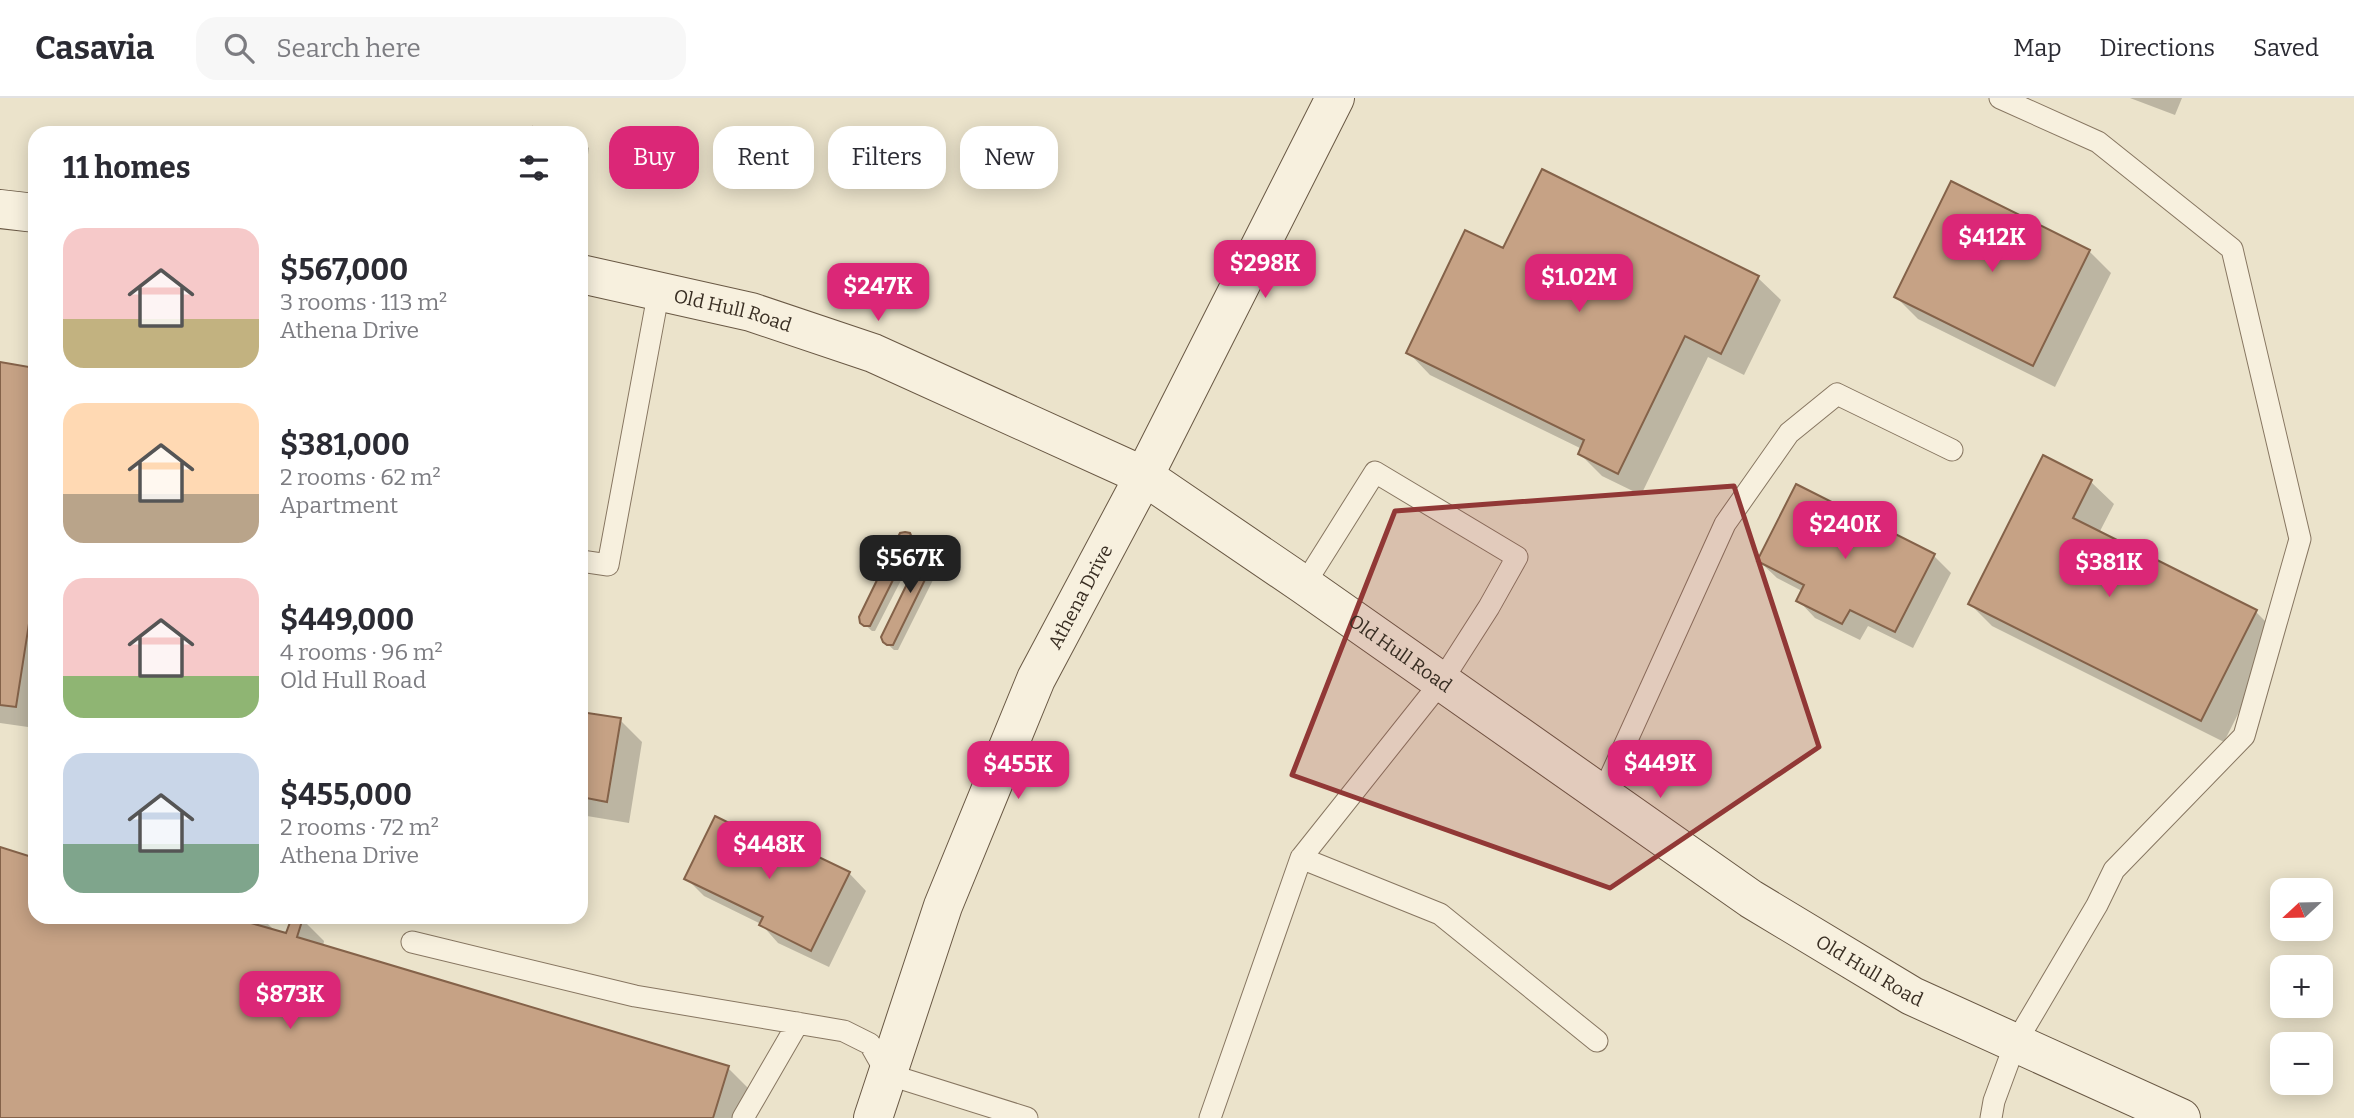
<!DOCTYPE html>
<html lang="en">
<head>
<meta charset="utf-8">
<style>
  body { margin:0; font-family:Bitter,serif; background:#f7f7f7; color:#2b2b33; height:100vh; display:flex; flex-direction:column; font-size:26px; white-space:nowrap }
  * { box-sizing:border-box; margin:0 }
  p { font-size:23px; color:#7c7c81 }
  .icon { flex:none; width:38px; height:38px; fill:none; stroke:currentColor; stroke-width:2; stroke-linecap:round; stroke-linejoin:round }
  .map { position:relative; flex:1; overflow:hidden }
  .side { position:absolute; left:28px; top:28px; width:560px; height:798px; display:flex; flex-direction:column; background:#fff; border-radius:21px; box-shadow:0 4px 18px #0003 }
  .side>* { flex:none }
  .banner { position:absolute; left:609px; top:28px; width:665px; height:63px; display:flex; gap:14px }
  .needle { width:46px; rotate:248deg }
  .fabs { position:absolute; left:2270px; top:780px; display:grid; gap:14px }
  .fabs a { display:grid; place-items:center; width:63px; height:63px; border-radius:14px; background:#fff; box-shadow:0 4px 18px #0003; font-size:35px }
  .price { position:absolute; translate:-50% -60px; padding:0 16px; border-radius:14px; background:#db2777; color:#fff; font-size:23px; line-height:46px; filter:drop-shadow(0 2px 4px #0008) }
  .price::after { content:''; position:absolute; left:50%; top:42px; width:21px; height:16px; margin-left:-10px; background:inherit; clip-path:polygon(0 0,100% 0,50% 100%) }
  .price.selected { background:#222; color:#fff }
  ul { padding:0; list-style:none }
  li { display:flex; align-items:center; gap:21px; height:175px; padding:0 35px }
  li span { display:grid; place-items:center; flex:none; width:196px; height:140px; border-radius:21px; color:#555 }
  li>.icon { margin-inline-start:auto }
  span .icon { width:84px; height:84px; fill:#fffc; stroke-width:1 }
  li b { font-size:30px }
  h2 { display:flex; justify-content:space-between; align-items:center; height:84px; padding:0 35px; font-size:30px }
  .chip { padding:0 24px; border-radius:21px; background:#fff; box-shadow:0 4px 18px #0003; font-size:24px; line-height:63px }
  .chip.selected { background:#db2777; color:#fff }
  header { display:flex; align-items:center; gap:42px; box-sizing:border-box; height:98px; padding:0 35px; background:#fff; border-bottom:2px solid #e1e1e2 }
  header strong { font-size:33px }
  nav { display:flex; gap:38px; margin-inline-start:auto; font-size:24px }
  .search { width:490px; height:63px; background:#f7f7f7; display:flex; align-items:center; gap:18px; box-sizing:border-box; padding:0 24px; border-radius:21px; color:#7c7c81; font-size:26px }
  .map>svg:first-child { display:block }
</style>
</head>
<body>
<header>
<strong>Casavia</strong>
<div class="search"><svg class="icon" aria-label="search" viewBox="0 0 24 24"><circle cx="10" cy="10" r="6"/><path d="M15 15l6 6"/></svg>Search here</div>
<nav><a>Map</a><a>Directions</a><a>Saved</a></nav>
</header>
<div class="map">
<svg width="2354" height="1020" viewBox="0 0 2354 1020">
  <rect width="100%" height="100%" fill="#ebe3cb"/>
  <path fill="#0003" d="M2130,0H2182L2175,17Z
    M581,42L589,50L584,83H581Z
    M1543,73L1758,180L1781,202L1744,277L1708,259L1641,397L1602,378L1580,356L1582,351L1430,277L1408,254L1504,152Z
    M2089,153L2111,175L2055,289L1918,221L1896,199Z
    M0,266L35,272V630L0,625Z
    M2043,360L2091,384L2114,406L2099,435L2256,514L2278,536L2224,644L1992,528L1970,506Z
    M909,437L918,449L875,533H872L862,524Z
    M934,449L944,460L898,552H894L884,543Z
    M1934,458L1951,475L1913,550L1868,528L1860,542L1815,520L1798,502L1802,493L1777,480L1759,463Z
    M581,615L620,622L642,644L629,725L581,717Z
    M0,751L35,762V819H261L276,834L288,837L293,819L302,821L324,843L323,849L728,970L750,992L742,1020H0Z
    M795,759L849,775L866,793L829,869L778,845L761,826L704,798L686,780Z"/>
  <path fill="#c6a285" stroke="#846249" stroke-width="2" d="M533,29L567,35H532Z
    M1542,71L1759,178L1721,256L1685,238L1618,376L1578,356L1584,342L1406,255L1465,132L1503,150Z
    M1951,83L2090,152L2033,268L1894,199Z
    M0,264L35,270V487L16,609L0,607Z
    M2043,357L2092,382L2073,420L2257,512L2201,623L1968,506Z
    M1796,386L1935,456L1895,534L1850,512L1842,526L1796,503L1804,487L1757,463Z
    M905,434L910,435L913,442L870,528H864L860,525L859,519L900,435Z
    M930,447H935L939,453L893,547H887L883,544L881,539L925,449Z
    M581,614L621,620L607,704L581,699Z
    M715,718L794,757L798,749L850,774L811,853L759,827L763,819L684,781Z
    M0,749L35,760V819H252L251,825L286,835L292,819H301L303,820L297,839L729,968L713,1020H0Z"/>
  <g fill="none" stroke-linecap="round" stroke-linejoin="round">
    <g stroke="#877661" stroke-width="23">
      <path id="lane" d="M581,463L608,467L659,192
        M1602,697L1725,426L1789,335L1837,296L1952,352
        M1301,760L1440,816L1597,943
        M412,844L635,898L844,933L870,946L887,976L1027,1020
        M743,1020L798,925
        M1210,1020L1301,760L1441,584L1489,509L1517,459L1375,374L1304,487
        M1991,1020L1994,1003L2015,946L2097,807L2114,772L2244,638L2300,441L2232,151L2098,44L2000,0"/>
    </g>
    <g stroke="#695844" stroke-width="40">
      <g id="secondary">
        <path d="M0,111L35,115"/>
        <path id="s1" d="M581,176L751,214L873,255L1144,378L1304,487L1751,801L1912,898L2181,1020"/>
        <path id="s2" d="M873,1020L943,808L1036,581L1144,378L1335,0"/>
      </g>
    </g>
    <use href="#lane" stroke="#f7f0de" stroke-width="21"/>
    <use href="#secondary" stroke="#f7f0de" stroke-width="38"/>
  </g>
  <path fill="#913836" fill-opacity="0.2" stroke="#913836" stroke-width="5" stroke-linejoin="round" d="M1734,388L1819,649L1610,790L1292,677L1395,413Z"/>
  <g text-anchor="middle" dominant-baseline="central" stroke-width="5" stroke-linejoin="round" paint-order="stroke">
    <g font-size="19" fill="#392e23" stroke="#f3edda">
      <text stroke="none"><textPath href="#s1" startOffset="156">Old Hull Road</textPath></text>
      <text stroke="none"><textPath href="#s2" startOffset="562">Athena Drive</textPath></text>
      <text stroke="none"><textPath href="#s1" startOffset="912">Old Hull Road</textPath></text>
      <text stroke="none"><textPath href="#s1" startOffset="1479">Old Hull Road</textPath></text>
    </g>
  </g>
</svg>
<div class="fabs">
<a><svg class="needle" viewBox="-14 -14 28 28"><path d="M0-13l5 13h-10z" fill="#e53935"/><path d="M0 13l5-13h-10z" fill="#7c7c81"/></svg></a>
<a>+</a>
<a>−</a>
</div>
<b class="price" style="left:1992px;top:176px">$412K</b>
<b class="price" style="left:1265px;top:202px">$298K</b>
<b class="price" style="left:1579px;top:216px">$1.02M</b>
<b class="price" style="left:878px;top:225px">$247K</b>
<b class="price" style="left:1845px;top:463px">$240K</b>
<b class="price selected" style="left:910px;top:497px">$567K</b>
<b class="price" style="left:2109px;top:501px">$381K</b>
<b class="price" style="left:1660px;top:702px">$449K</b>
<b class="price" style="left:1018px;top:703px">$455K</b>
<b class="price" style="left:769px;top:783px">$448K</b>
<b class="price" style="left:290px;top:933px">$873K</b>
<div class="banner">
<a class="chip selected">Buy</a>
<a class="chip">Rent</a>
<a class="chip">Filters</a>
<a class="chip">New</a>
</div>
<section class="side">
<h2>11 homes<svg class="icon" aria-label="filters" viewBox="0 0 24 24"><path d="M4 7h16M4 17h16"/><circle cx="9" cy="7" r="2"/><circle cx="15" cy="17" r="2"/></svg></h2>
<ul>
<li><span style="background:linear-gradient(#f6c9c9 65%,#c2b280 0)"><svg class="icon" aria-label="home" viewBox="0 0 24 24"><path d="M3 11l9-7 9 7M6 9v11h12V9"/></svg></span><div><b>$567,000</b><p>3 rooms · 113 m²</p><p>Athena Drive</p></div></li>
<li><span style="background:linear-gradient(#ffd9b3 65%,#b9a48a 0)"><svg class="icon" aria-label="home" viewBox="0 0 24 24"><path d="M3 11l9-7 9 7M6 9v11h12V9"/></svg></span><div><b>$381,000</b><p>2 rooms · 62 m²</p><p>Apartment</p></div></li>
<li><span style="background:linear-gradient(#f6c9c9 70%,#8fb573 0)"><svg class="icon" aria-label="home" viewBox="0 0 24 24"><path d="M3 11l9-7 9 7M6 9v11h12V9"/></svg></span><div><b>$449,000</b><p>4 rooms · 96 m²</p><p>Old Hull Road</p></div></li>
<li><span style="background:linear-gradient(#c9d6e8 65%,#7fa58c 0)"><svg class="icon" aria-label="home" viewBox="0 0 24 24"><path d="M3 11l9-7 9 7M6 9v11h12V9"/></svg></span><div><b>$455,000</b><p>2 rooms · 72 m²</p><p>Athena Drive</p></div></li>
</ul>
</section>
</div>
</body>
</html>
